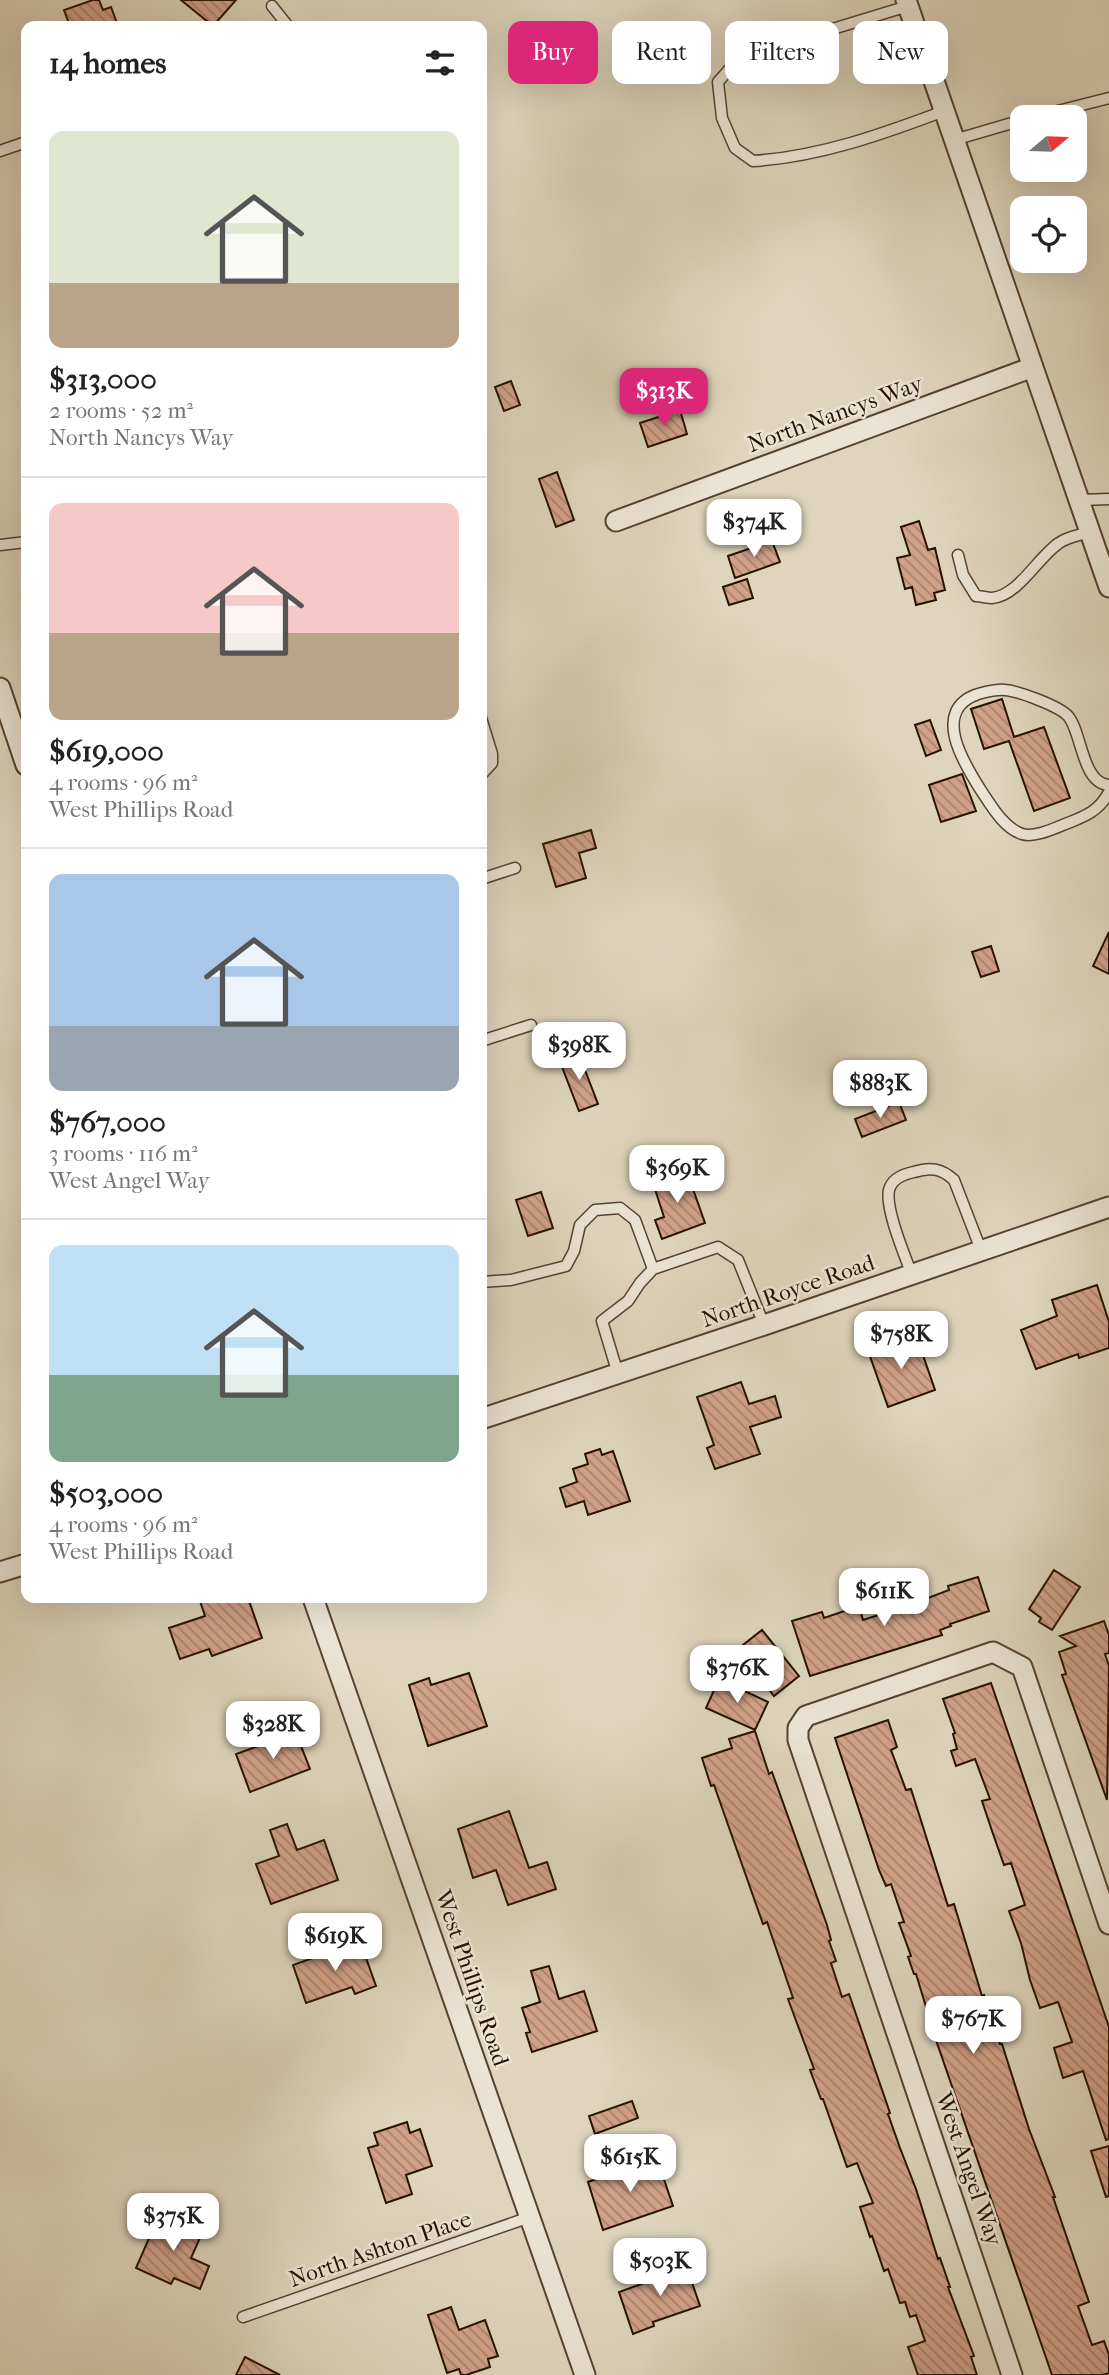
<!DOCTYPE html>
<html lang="en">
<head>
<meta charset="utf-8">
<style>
  body { margin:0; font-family:"IM FELL French Canon",serif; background:#f2f2f2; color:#222; height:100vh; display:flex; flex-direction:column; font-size:26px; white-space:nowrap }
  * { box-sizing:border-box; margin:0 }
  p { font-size:23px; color:#767676 }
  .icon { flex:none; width:38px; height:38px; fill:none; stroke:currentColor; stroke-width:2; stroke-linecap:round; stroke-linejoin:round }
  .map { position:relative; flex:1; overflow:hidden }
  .details { position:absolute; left:21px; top:21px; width:466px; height:1582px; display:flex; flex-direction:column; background:#fff; border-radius:14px; box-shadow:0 7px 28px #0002 }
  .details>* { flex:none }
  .banner { position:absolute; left:508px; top:21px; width:495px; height:63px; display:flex; gap:14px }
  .needle { width:46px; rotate:71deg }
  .tools { position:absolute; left:1010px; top:105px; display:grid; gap:14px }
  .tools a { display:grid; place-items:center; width:77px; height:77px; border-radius:14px; background:#fff; box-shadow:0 7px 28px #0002; font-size:35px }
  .price { position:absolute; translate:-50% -60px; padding:0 16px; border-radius:14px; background:#fff; color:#222; font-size:23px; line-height:46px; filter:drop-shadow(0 2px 4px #0008) }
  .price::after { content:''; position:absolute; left:50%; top:42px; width:21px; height:16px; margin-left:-10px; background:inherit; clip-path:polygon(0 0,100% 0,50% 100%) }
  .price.selected { background:#db2777; color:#fff }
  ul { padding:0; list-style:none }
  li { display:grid; align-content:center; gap:14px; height:371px; padding:0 28px }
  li+li { border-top:2px solid #e0e0e0 }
  li span { display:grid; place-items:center; height:217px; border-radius:14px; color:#555 }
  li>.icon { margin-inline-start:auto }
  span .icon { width:126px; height:126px; fill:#fffc; stroke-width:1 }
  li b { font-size:30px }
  h2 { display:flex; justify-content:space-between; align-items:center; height:84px; padding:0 28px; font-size:30px }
  .chip { padding:0 24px; border-radius:14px; background:#fff; box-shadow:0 7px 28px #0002; font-size:24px; line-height:63px }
  .chip.selected { background:#db2777; color:#fff }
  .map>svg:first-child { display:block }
</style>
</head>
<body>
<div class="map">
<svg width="1109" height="2375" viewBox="0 0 1109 2375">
  <defs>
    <pattern id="building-back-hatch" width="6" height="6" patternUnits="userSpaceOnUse" patternTransform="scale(1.75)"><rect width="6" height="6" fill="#d1a189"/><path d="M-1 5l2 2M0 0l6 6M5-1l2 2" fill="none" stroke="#aa826e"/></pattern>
  </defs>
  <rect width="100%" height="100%" fill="#ded5bc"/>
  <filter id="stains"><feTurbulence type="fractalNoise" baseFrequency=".00286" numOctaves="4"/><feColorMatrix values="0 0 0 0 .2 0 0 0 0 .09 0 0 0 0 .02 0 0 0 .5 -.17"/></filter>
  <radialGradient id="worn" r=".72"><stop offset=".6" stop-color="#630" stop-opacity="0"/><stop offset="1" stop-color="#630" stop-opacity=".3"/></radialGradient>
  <path fill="url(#building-back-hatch)" stroke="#271202" stroke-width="2" d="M93,0H99L103,10L111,7L118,26H70L64,10Z
    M181,0H236L213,26Z
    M511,381L520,405L504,411L495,387Z
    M680,410L687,434L648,447L640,423Z
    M557,472L574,520L556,527L539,479Z
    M919,521L928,550L935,548L945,590L934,593L936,600L916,605L912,587L905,589L897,558L910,555L901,527Z
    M772,541L780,562L735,578L728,556Z
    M747,579L753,598L729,605L723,587Z
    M1002,699L1014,737L1044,727L1070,798L1034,811L1009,741L984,749L971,709Z
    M930,720L941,750L926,756L915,725Z
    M962,774L976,811L941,822L929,785Z
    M591,830L596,848L579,853L586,878L556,887L543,844Z
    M1109,932V974L1093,966Z
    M991,946L999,971L981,977L972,952Z
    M578,1052L598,1104L579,1111L559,1059Z
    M899,1102L906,1120L862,1137L855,1119Z
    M676,1172L678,1179L688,1175L705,1223L662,1239L655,1220L664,1217L652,1180Z
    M541,1192L553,1228L528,1236L516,1200Z
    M1097,1285L1109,1322V1348L1079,1358L1078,1354L1036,1369L1021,1330L1057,1316L1052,1300Z
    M885,1338L889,1348L917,1338L935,1390L888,1407L866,1345Z
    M741,1382L749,1404L775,1396L781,1417L750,1427L760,1454L715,1469L707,1448L714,1445L697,1397Z
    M600,1449L602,1455L613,1451L630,1501L588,1515L584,1501L566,1507L560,1488L577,1482L573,1469L588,1464L585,1454Z
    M1054,1570L1080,1587L1052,1630L1039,1622L1041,1618L1029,1609Z
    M978,1577L989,1611L950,1624L951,1626L940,1630L942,1635L810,1676L792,1621L822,1612L824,1618L859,1606L863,1620L910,1605L949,1590L948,1586Z
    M199,1598H248L262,1638L212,1656L209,1649L180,1659L169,1628L205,1616Z
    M1104,1621L1109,1635V1653L1105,1654L1109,1666L1107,1800L1062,1675L1066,1674L1059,1652L1076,1646L1060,1636Z
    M762,1630L799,1676L774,1696L738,1649Z
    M469,1673L487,1726L428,1746L409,1685L429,1678L431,1685Z
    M719,1679L768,1702L755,1730L706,1708Z
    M991,1683L1109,2027V2139L1106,2140L1083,2071L1063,2078L1054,2048L1072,2042L1058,2002L1040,2008L1030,1980L1021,1943L1009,1911L1025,1905L1011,1863L1004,1865L992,1831L982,1801L990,1799L975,1759L956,1766L951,1751L957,1749L953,1734L955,1733L943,1699Z
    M888,1720L897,1747L891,1750L906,1790L911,1789L948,1906L954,1904L982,1996L984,1995L1000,2044H1002L1029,2129L1055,2197H1053L1089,2302L1078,2306L1092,2345L1104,2341L1109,2355V2373L1103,2375H1052L937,2043L916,1974H914L908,1957L911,1956L899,1923L904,1922L891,1884L886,1886L879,1870L835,1738Z
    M294,1728L310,1769L250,1792L236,1754L275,1740L274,1736Z
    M755,1731L769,1774L772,1772L827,1925L831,1940L829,1941L836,1961L831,1963L842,1997L849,1994L890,2113L888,2114L900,2148L916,2189L938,2259L940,2258L950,2287H948L974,2356L971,2357L977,2375H918L908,2347L925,2341L916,2315L910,2317L905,2302L900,2303L888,2269L884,2271L872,2236L870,2237L860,2207L873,2203L857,2163L847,2167L823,2099H821L810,2070L814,2069L788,1999L793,1998L767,1922L763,1924L714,1785L711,1786L702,1758L732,1748L729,1739Z
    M509,1811L529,1868L547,1862L556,1889L508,1905L496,1870L473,1878L458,1829Z
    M287,1824L297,1850L324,1840L338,1880L271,1904L256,1864L279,1856L270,1830Z
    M360,1941L376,1986L355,1994L352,1987L306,2003L293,1965Z
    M549,1966L559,1999L584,1991L597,2031L532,2052L526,2033L530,2032L522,2008L540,2002L531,1971Z
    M632,2101L638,2118L595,2134L589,2116Z
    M407,2122L410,2133L420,2129L432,2166L406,2175L412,2194L386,2203L368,2148L378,2145L374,2133Z
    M1109,2146V2196L1106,2197L1091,2151Z
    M657,2159L673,2206L603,2230L588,2182Z
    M160,2213L203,2231L191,2258L209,2266L200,2289L174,2278L171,2284L136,2268Z
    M685,2262L700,2306L653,2322L654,2326L633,2334L619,2292L667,2275L665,2268Z
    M451,2307L459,2330L485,2320L498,2356L488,2359L490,2367L466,2375H461L459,2369L447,2373L428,2315Z
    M245,2357L280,2375H236Z"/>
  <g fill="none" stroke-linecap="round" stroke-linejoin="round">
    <g stroke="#554330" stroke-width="13">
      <path id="service" d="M272,6L288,26
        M908,6L754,53L732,66L718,82L722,118L735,148L753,161C819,157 883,134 944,111
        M1034,117L1109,98
        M954,140L1022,120
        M0,151L26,142
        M1079,500L1109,499
        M0,545L26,542
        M958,555L963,575L976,596C981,596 987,598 992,598C1018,596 1038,557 1059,543C1067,537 1080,535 1090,532
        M481,718L492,754V763L481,775
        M1109,785C1082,784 1082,732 1068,716C1059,706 1018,691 1005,690C996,689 986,692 978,694C930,710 964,764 982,792C992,807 1004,828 1022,834C1035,838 1055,828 1068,823C1086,816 1100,810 1109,792
        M481,879L515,868
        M481,1041L531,1025
        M912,1275C905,1256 885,1209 889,1190C892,1178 904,1174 914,1172C930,1167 941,1168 954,1180L981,1250
        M481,1282L511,1280L566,1266L574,1251L580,1225L595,1210L620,1208L635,1220L653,1269
        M618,1374L602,1321L628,1301L640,1283L653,1269L718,1247L738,1260L764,1325
        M243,2317L530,2217"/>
    </g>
    <g stroke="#554330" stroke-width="23">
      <path id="minor" d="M906,0L1109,587
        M616,521L1033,367
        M0,688L26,765
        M481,1419L764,1325L1109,1207
        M0,1572L26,1564
        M313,1598L585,2375
        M1012,2375L798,1740V1728L806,1716L993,1652L1022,1667L1109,1924"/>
    </g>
    <use href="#service" stroke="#eae4d3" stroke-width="10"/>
    <use href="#minor" stroke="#eae4d3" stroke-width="19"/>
  </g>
  <g text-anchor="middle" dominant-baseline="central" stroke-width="5" stroke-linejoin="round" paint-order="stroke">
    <g font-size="23" fill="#271202" stroke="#eae4d3">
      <text transform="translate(835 414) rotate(-20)">North Nancys Way</text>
      <text transform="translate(788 1291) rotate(-19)">North Royce Road</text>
      <text transform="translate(472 1978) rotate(71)">West Phillips Road</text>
      <text transform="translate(969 2169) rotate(71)">West Angel Way</text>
      <text transform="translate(380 2249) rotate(-19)">North Ashton Place</text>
    </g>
  </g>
  <rect width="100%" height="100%" filter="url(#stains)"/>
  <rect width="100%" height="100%" fill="url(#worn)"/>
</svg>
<div class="tools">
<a><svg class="needle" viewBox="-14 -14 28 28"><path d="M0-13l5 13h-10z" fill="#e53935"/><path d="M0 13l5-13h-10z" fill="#767676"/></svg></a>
<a><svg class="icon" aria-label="locate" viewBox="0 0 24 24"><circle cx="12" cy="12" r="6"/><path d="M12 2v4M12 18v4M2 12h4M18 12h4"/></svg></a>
</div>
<b class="price selected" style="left:664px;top:428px">$313K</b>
<b class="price" style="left:754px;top:559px">$374K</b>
<b class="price" style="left:579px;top:1082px">$398K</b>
<b class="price" style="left:880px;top:1120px">$883K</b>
<b class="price" style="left:677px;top:1205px">$369K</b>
<b class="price" style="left:901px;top:1371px">$758K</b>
<b class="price" style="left:884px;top:1628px">$611K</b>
<b class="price" style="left:737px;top:1705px">$376K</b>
<b class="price" style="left:273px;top:1761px">$328K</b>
<b class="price" style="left:335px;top:1973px">$619K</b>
<b class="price" style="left:973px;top:2056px">$767K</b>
<b class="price" style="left:630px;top:2194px">$615K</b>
<b class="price" style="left:173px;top:2253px">$375K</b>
<b class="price" style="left:660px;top:2298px">$503K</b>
<div class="banner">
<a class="chip selected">Buy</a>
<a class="chip">Rent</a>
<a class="chip">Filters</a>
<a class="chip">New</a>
</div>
<section class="details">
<h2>14 homes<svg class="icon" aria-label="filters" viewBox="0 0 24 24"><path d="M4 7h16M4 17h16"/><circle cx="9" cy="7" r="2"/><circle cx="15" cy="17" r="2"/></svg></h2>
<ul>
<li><span style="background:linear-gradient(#dfe7d0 70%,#b9a48a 0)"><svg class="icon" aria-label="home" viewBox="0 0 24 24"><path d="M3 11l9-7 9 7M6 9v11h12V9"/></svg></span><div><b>$313,000</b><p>2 rooms · 52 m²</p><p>North Nancys Way</p></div></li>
<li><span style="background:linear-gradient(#f6c9c9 60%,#b9a48a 0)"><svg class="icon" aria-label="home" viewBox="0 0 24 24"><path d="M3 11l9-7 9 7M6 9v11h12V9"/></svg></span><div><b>$619,000</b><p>4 rooms · 96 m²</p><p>West Phillips Road</p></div></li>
<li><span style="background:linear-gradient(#a9c7e8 70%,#9aa5b1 0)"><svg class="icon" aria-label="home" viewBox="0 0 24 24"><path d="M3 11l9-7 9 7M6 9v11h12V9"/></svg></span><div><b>$767,000</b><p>3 rooms · 116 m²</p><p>West Angel Way</p></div></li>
<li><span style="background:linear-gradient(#bfe0f5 60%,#7fa58c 0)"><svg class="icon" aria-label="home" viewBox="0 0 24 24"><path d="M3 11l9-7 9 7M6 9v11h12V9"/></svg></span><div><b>$503,000</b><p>4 rooms · 96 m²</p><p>West Phillips Road</p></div></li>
</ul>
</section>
</div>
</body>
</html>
